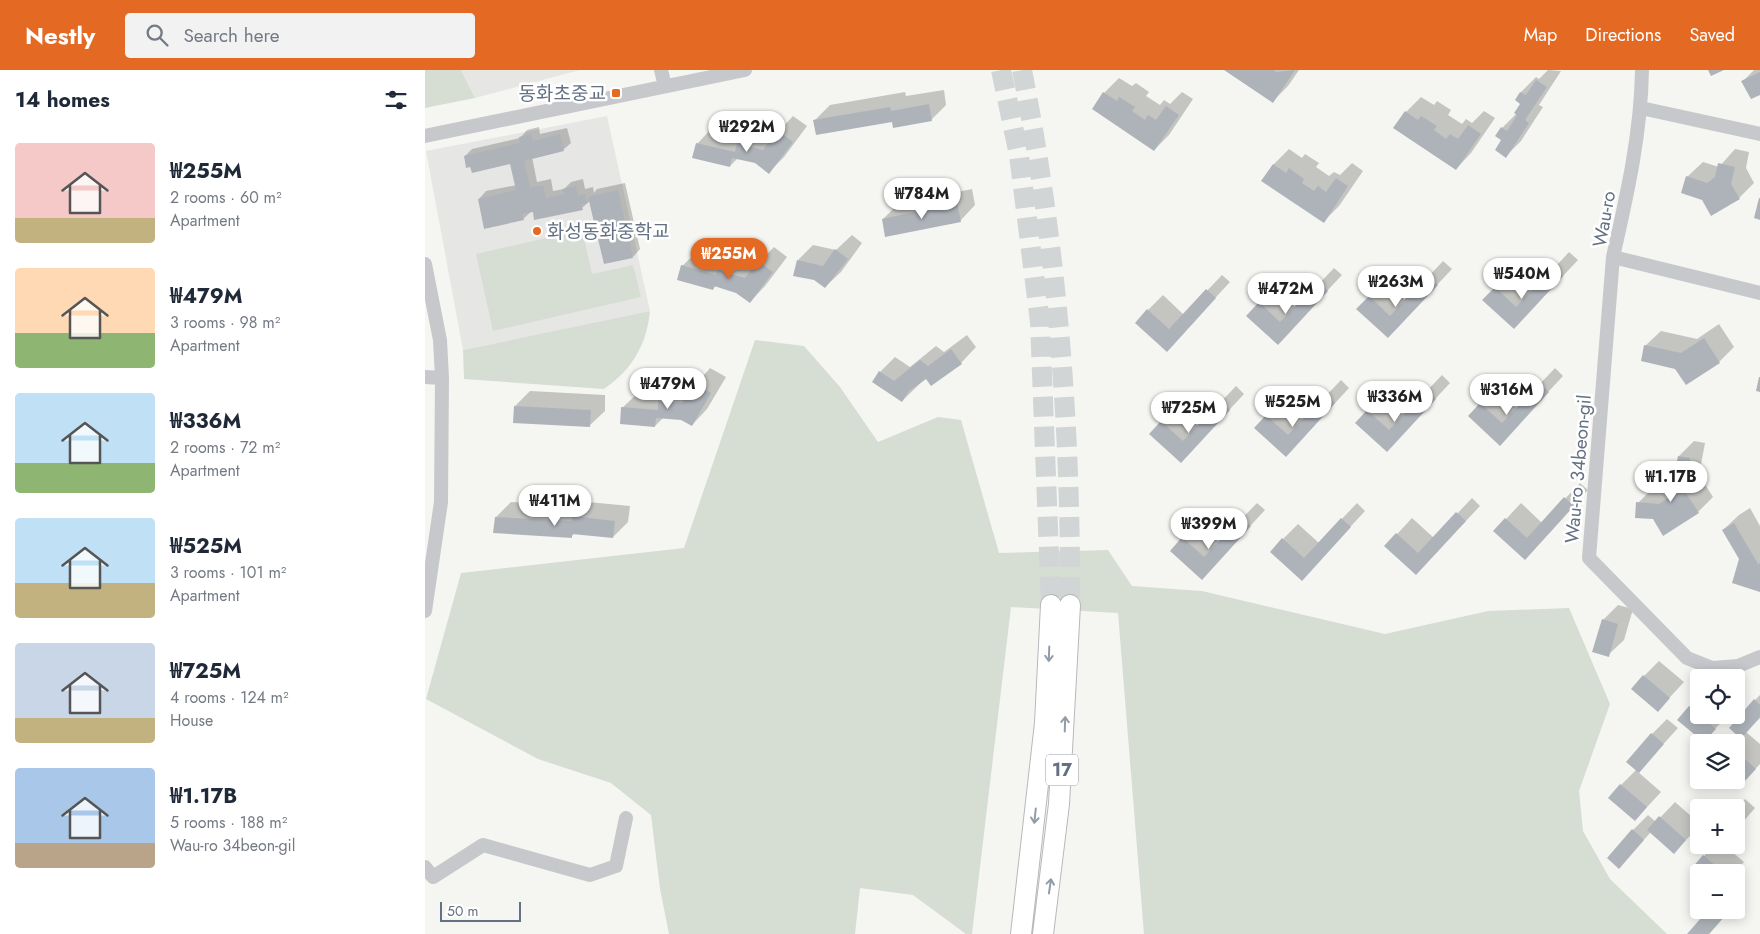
<!DOCTYPE html>
<html lang="en">
<head>
<meta charset="utf-8">
<style>
  body { margin:0; font-family:Jost,"Noto Sans KR",sans-serif; background:#f2f2f3; color:#1f2937; height:100vh; display:flex; flex-direction:column; font-size:19px; white-space:nowrap }
  * { box-sizing:border-box; margin:0 }
  p { font-size:16px; color:#747a83 }
  .icon { flex:none; width:28px; height:28px; fill:none; stroke:currentColor; stroke-width:2; stroke-linecap:round; stroke-linejoin:round }
  .map { position:relative; flex:1; overflow:hidden }
  .details { display:flex; flex-direction:column; background:#fff; width:425px }
  .details>* { flex:none }
  .tools { position:absolute; left:1265px; top:599px; display:grid; gap:10px }
  .tools a { display:grid; place-items:center; width:55px; height:55px; border-radius:5px; background:#fff; box-shadow:0 2px 12px #0003; font-size:25px }
  .scale { position:absolute; left:15px; bottom:12px; width:81px; box-sizing:border-box; padding-left:5px; border:2px solid #647183; border-top:0; font-size:14px; line-height:18px; white-space:nowrap; color:#647183; -webkit-text-stroke:4px #fff; paint-order:stroke }
  .price { position:absolute; translate:-50% -42px; padding:0 11px; border-radius:18px; background:#fff; color:#222; font-size:16px; line-height:32px; filter:drop-shadow(0 1px 2px #0008) }
  .price::after { content:''; position:absolute; left:50%; top:30px; width:15px; height:11px; margin-left:-8px; background:inherit; clip-path:polygon(0 0,100% 0,50% 100%) }
  .price.active { background:#e46a24; color:#fff }
  ul { padding:0; list-style:none }
  li { display:flex; align-items:center; gap:15px; height:125px; padding:0 15px }
  li span { display:grid; place-items:center; flex:none; width:140px; height:100px; border-radius:5px; color:#555 }
  li>.icon { margin-inline-start:auto }
  span .icon { width:60px; height:60px; fill:#fffc; stroke-width:1 }
  li b { font-size:21px }
  h2 { display:flex; justify-content:space-between; align-items:center; height:60px; padding:0 15px; font-size:21px }
  header { display:flex; align-items:center; gap:30px; box-sizing:border-box; height:70px; padding:0 25px; background:#e46a24; color:#fff }
  header strong { font-size:24px }
  nav { display:flex; gap:28px; margin-inline-start:auto; font-size:18px }
  .search { width:350px; height:45px; background:#f2f2f3; display:flex; align-items:center; gap:12px; box-sizing:border-box; padding:0 18px; border-radius:5px; color:#747a83; font-size:19px }
  main { display:flex; flex:1; min-height:0 }
  .map>svg:first-child { display:block }
</style>
</head>
<body>
<header>
<strong>Nestly</strong>
<div class="search"><svg class="icon" aria-label="search" viewBox="0 0 24 24"><circle cx="10" cy="10" r="6"/><path d="M15 15l6 6"/></svg>Search here</div>
<nav><a>Map</a><a>Directions</a><a>Saved</a></nav>
</header>
<main>
<section class="details">
<h2>14 homes<svg class="icon" aria-label="filters" viewBox="0 0 24 24"><path d="M4 7h16M4 17h16"/><circle cx="9" cy="7" r="2"/><circle cx="15" cy="17" r="2"/></svg></h2>
<ul>
<li><span style="background:linear-gradient(#f6c9c9 75%,#c2b280 0)"><svg class="icon" aria-label="home" viewBox="0 0 24 24"><path d="M3 11l9-7 9 7M6 9v11h12V9"/></svg></span><div><b>₩255M</b><p>2 rooms · 60 m²</p><p>Apartment</p></div></li>
<li><span style="background:linear-gradient(#ffd9b3 65%,#8fb573 0)"><svg class="icon" aria-label="home" viewBox="0 0 24 24"><path d="M3 11l9-7 9 7M6 9v11h12V9"/></svg></span><div><b>₩479M</b><p>3 rooms · 98 m²</p><p>Apartment</p></div></li>
<li><span style="background:linear-gradient(#bfe0f5 70%,#8fb573 0)"><svg class="icon" aria-label="home" viewBox="0 0 24 24"><path d="M3 11l9-7 9 7M6 9v11h12V9"/></svg></span><div><b>₩336M</b><p>2 rooms · 72 m²</p><p>Apartment</p></div></li>
<li><span style="background:linear-gradient(#bfe0f5 65%,#c2b280 0)"><svg class="icon" aria-label="home" viewBox="0 0 24 24"><path d="M3 11l9-7 9 7M6 9v11h12V9"/></svg></span><div><b>₩525M</b><p>3 rooms · 101 m²</p><p>Apartment</p></div></li>
<li><span style="background:linear-gradient(#c9d6e8 75%,#c2b280 0)"><svg class="icon" aria-label="home" viewBox="0 0 24 24"><path d="M3 11l9-7 9 7M6 9v11h12V9"/></svg></span><div><b>₩725M</b><p>4 rooms · 124 m²</p><p>House</p></div></li>
<li><span style="background:linear-gradient(#a9c7e8 75%,#b9a48a 0)"><svg class="icon" aria-label="home" viewBox="0 0 24 24"><path d="M3 11l9-7 9 7M6 9v11h12V9"/></svg></span><div><b>₩1.17B</b><p>5 rooms · 188 m²</p><p>Wau-ro 34beon-gil</p></div></li>
</ul>
</section>
<div class="map">
<svg width="1335" height="864" viewBox="0 0 1335 864">
  <rect width="100%" height="100%" fill="#f5f6f2"/>
  <path fill="#e6e6e5" d="M36,0H155L50,28Z
    M182,46L225,241L38,280L1,81Z"/>
  <path fill="#d6ddd3" d="M0,0H36L50,28L0,38Z
    M157,160L167,204L208,195L216,227L68,261L51,184Z
    M225,241C222,274 207,300 179,319L39,309L38,280Z
    M330,270L379,276L415,317L453,372L513,347L536,350L574,483L683,480L707,516L777,521L960,564L1063,541L1144,538L1185,634L1154,721L1158,761L1185,809L1242,864H719L693,543L586,537L547,864H541L488,825L435,818L430,864H244L235,819L226,745L186,713L113,689L1,629L36,503L259,478Z"/>
  <path fill="#0003" d="M801,0H874L863,16L848,31Z
    M1123,0L1136,1L1114,35L1118,37L1096,71L1081,86L1077,58L1092,43L1097,34L1091,30L1096,22L1111,7L1114,9Z
    M1329,0H1335V24L1318,11Z
    M694,8L707,16L711,13L724,22L721,26L735,35L739,30L745,34L757,22L768,29L744,65L729,80L679,23Z
    M519,20L521,35L506,50H390L405,35L480,22L481,26Z
    M996,27L1009,35L1012,31L1026,40L1023,45L1037,54L1041,49L1047,53L1059,41L1070,48L1046,83L1031,99L981,42Z
    M368,46L382,56L359,87L344,102L330,92L313,88L305,96L272,74L287,58L321,66L328,59L351,64Z
    M114,57L115,64L142,58L146,73L138,80L107,87L112,112L126,109L128,121L139,119L146,112L158,109L160,119L168,117L169,123L172,119L200,113L215,179L208,187L166,130L157,138L108,140L98,149L54,129L61,121L92,115L86,92L40,86L47,79L95,68L102,60Z
    M864,79L877,88L880,84L894,93L891,97L904,106L909,102L915,105L927,93L938,101L914,136L899,151L838,110L849,94Z
    M1310,79L1324,82L1321,98L1329,113L1314,128L1278,129L1262,107L1278,92L1294,97Z
    M547,119L550,135L535,151L458,149L473,134Z
    M427,165L437,173L416,202L400,217L373,190L388,175L411,180Z
    M349,177L362,187L340,216L325,232L312,222L291,216L288,219L257,196L273,181L305,190L309,186L333,193Z
    M1144,182L1153,190L1089,258L1070,218L1086,203L1107,222Z
    M1018,191L1027,199L978,251L933,239L960,212L981,231Z
    M909,198L917,205L853,273L834,233L850,218L871,238Z
    M797,205L805,212L742,280L723,240L738,225L759,245Z
    M1294,254L1309,277L1294,292L1251,298L1220,276L1236,261L1272,269Z
    M542,265L551,277L536,293L507,314L502,307L477,331L455,302L470,287L485,297L511,276L519,282Z
    M285,298L301,307L282,339L267,355L256,348L239,347L230,356L197,338L213,323L241,325L250,316L268,318Z
    M1130,298L1138,306L1075,374L1056,334L1071,319L1092,338Z
    M1017,305L1025,313L962,381L943,341L958,326L979,345Z
    M916,310L924,318L876,370L831,358L857,330L878,350Z
    M811,316L819,324L756,392L737,352L752,337L773,356Z
    M105,321L180,325V341L164,356L90,336Z
    M1269,371L1280,373L1274,405L1288,427L1273,442L1213,433L1228,418L1247,419L1254,386Z
    M1155,413L1163,420L1115,473L1070,461L1096,433L1117,453Z
    M1047,428L1055,436L1006,488L961,476L987,448L1009,468Z
    M86,432L159,436L163,432L205,436L203,452L188,467L150,463L147,466L71,447Z
    M832,433L840,440L777,508L758,468L773,453L794,472Z
    M932,433L940,441L877,509L858,469L873,454L894,473Z
    M1325,438L1335,456V520L1298,460L1314,445Z
    M1193,535L1208,539L1199,570L1183,585L1178,550Z
    M1234,591L1259,612L1233,640L1219,606Z
    M1335,625V648L1321,662L1335,674V694L1319,711L1311,704V672H1309L1315,666L1330,630Z
    M1274,628V645H1303L1278,672L1253,650Z
    M1242,649L1253,658L1213,702L1236,722L1210,750L1196,715L1212,699L1227,664Z
    M1320,729L1330,738L1311,760V738Z
    M1250,732L1274,753L1264,767L1249,782L1226,762L1194,797L1208,760L1223,745L1231,752Z
    M1284,775H1299L1319,792L1310,802H1274L1268,799L1287,777Z
    M1285,840H1305L1284,864H1264Z"/>
  <path fill="#aeb3ba" d="M799,0H848L851,2L870,0L848,33Z
    M1283,0H1299L1286,6Z
    M1335,2V25L1326,29L1316,11Z
    M1111,10L1122,17L1100,50L1104,53L1081,88L1070,80L1076,70L1070,66L1076,57L1082,61L1092,45L1089,43L1095,34L1090,30L1095,22L1101,25Z
    M678,22L692,31L694,27L710,37L707,41L720,50L723,45L731,50L741,36L754,45L729,81L667,39Z
    M504,34L507,51L468,58L467,52L391,65L388,50L465,37L466,41Z
    M980,41L993,50L996,46L1012,56L1009,60L1021,69L1025,64L1033,69L1043,55L1056,64L1031,100L968,58Z
    M352,60L368,72L344,104L330,93L307,88L305,97L267,88L271,73L310,82L312,73L338,80Z
    M106,64L108,71L135,64L139,81L99,91L105,118L118,115L121,128L139,124L137,119L151,116L153,126L160,124L163,133L156,134L158,140L109,150L108,142L97,144L99,150L59,159L53,129L91,120L85,94L47,103L45,97L41,98L39,86L95,73L94,67Z
    M1293,93L1310,97L1306,114L1315,129L1286,146L1277,130L1256,123L1261,106L1282,113L1290,107Z
    M848,94L861,103L864,98L879,109L877,113L889,121L893,116L901,122L911,108L923,116L899,153L836,111Z
    M193,120L208,188L179,194L163,127Z
    M1334,128H1335V150L1329,148Z
    M532,133L536,152L460,167L457,149Z
    M410,179L423,189L400,218L389,210L368,206L372,190L398,196Z
    M333,191L348,202L325,233L311,223L289,216L288,220L252,210L256,195L291,205L292,200L320,208Z
    M1128,196L1138,206L1089,259L1057,230L1070,217L1091,237Z
    M1002,205L1013,215L963,268L931,239L944,226L965,246Z
    M893,212L903,221L853,275L821,246L834,232L855,252Z
    M781,219L791,228L742,282L710,253L722,239L744,259Z
    M1279,268L1295,293L1261,315L1250,299L1216,291L1219,275L1256,283Z
    M526,279L537,294L506,316L501,309L484,321L477,332L447,312L454,301L469,311L495,290L503,296Z
    M1334,307H1335V322L1331,321Z
    M269,313L286,323L267,356L256,350L231,348L230,357L195,354L196,337L233,340V331L257,333Z
    M1114,313L1124,322L1075,376L1043,346L1055,333L1077,353Z
    M1001,319L1011,329L962,382L930,353L942,340L964,360Z
    M900,324L910,333L861,387L829,358L841,345L863,365Z
    M795,330L805,340L756,393L724,364L736,351L758,371Z
    M89,336L166,340L165,357L88,353Z
    M1253,386L1265,388L1259,420L1274,443L1238,466L1228,449L1210,448L1211,432L1234,434L1245,427Z
    M1139,427L1149,436L1100,490L1068,461L1080,448L1102,468Z
    M1031,442L1041,451L991,505L959,476L971,463L993,483Z
    M147,446L190,451L188,468L147,464V468L68,463L70,447L147,451Z
    M816,447L826,456L777,510L745,481L757,467L779,487Z
    M916,448L926,457L877,511L845,482L857,468L879,488Z
    M1309,453L1333,494L1335,493V522L1307,513L1314,489L1297,460Z
    M1177,549L1193,554L1184,587L1167,582Z
    M1218,605L1245,628L1233,642L1206,619Z
    M1329,629L1335,635V647L1316,669L1304,658Z
    M1264,636L1291,659L1279,672L1252,650Z
    M1226,663L1239,674L1214,703L1201,692Z
    M1311,681L1331,699L1319,712L1311,706Z
    M1195,714L1222,737L1210,751L1183,728Z
    M1234,746L1261,770L1249,784L1222,760Z
    M1207,759L1219,770L1194,799L1182,788Z
    M1283,775H1297L1291,782Z
    M1278,785L1298,802H1274V806L1266,799Z
    M1283,840H1291L1299,847L1284,864H1262Z"/>
  <g fill="none" stroke-linecap="round" stroke-linejoin="round">
    <path stroke="#d1d5d6" stroke-width="20" stroke-dasharray="20 10" stroke-linecap="butt" d="M576,0L594,85L615,252L626,535
      M597,0C632,176 646,355 645,535"/>
    <g stroke="#b6b8bc" stroke-width="22">
      <path id="highway" d="M596,864L620,653L626,535
        M618,864L634,734L645,535"/>
    </g>
    <path stroke="#c6c8cc" stroke-width="14" d="M236,0L240,16
      M1217,0C1216,64 1202,125 1188,187L1335,223
      M1216,38L1335,64
      M0,66L320,0
      M1188,187L1164,488L1262,588L1287,598L1313,596L1335,587
      M0,194L15,270L17,308L16,432L0,541
      M0,307L17,308
      M0,797L8,807L58,775L165,805L191,796L201,748"/>
    <use href="#highway" stroke="#fff" stroke-width="20"/>
  </g>
  <defs><path id="oneway-shaft" d="M-6 0H5M1.5-3L5.5 0L1.5 3" fill="none" stroke-width="1.6" stroke-linecap="round" stroke-linejoin="round" transform="scale(1.25)"/></defs>
  <g stroke="#929ca8">
    <use href="#oneway-shaft" transform="translate(624 584) rotate(92)"/>
    <use href="#oneway-shaft" transform="translate(640 654) rotate(-88)"/>
    <use href="#oneway-shaft" transform="translate(610 746) rotate(96)"/>
    <use href="#oneway-shaft" transform="translate(625 816) rotate(-82)"/>
  </g>
  <g fill="#e46a24" stroke="#fff" stroke-width="2">
    <rect x="186" y="18" width="10" height="10" rx="2.5"/>
    <circle cx="112" cy="161" r="5"/>
  </g>
  <g text-anchor="middle" dominant-baseline="central" stroke-width="5" stroke-linejoin="round" paint-order="stroke">
    <rect fill="#fff" stroke="#929ca8" stroke-width="1" x="621" y="684.5" width="32" height="31" rx="4"/>
    <g font-size="18" font-weight="bold" fill="#647183">
      <text x="637" y="700">17</text>
    </g>
    <g font-size="19" fill="#647183" stroke="#fff" text-anchor="end">
      <text x="181" y="23">동화초중교</text>
      <text x="122" y="161" text-anchor="start">화성동화중학교</text>
    </g>
    <g font-size="19" fill="#647183" stroke="#fff">
      <text transform="translate(1179 149) rotate(-80)">Wau-ro</text>
      <text transform="translate(1153 399) rotate(-85)">Wau-ro 34beon-gil</text>
    </g>
  </g>
</svg>
<div class="tools">
<a><svg class="icon" aria-label="locate" viewBox="0 0 24 24"><circle cx="12" cy="12" r="6"/><path d="M12 2v4M12 18v4M2 12h4M18 12h4"/></svg></a>
<a><svg class="icon" aria-label="layers" viewBox="0 0 24 24"><path d="M12 4l9 5-9 5-9-5zM3 14l9 5 9-5"/></svg></a>
<a>+</a>
<a>−</a>
</div>
<div class="scale">50 m</div>
<b class="price" style="left:322px;top:83px">₩292M</b>
<b class="price" style="left:497px;top:150px">₩784M</b>
<b class="price active" style="left:304px;top:210px">₩255M</b>
<b class="price" style="left:1097px;top:230px">₩540M</b>
<b class="price" style="left:971px;top:238px">₩263M</b>
<b class="price" style="left:861px;top:245px">₩472M</b>
<b class="price" style="left:243px;top:340px">₩479M</b>
<b class="price" style="left:1082px;top:346px">₩316M</b>
<b class="price" style="left:970px;top:353px">₩336M</b>
<b class="price" style="left:868px;top:358px">₩525M</b>
<b class="price" style="left:764px;top:364px">₩725M</b>
<b class="price" style="left:1246px;top:433px">₩1.17B</b>
<b class="price" style="left:130px;top:457px">₩411M</b>
<b class="price" style="left:784px;top:480px">₩399M</b>
</div>
</main>
</body>
</html>
